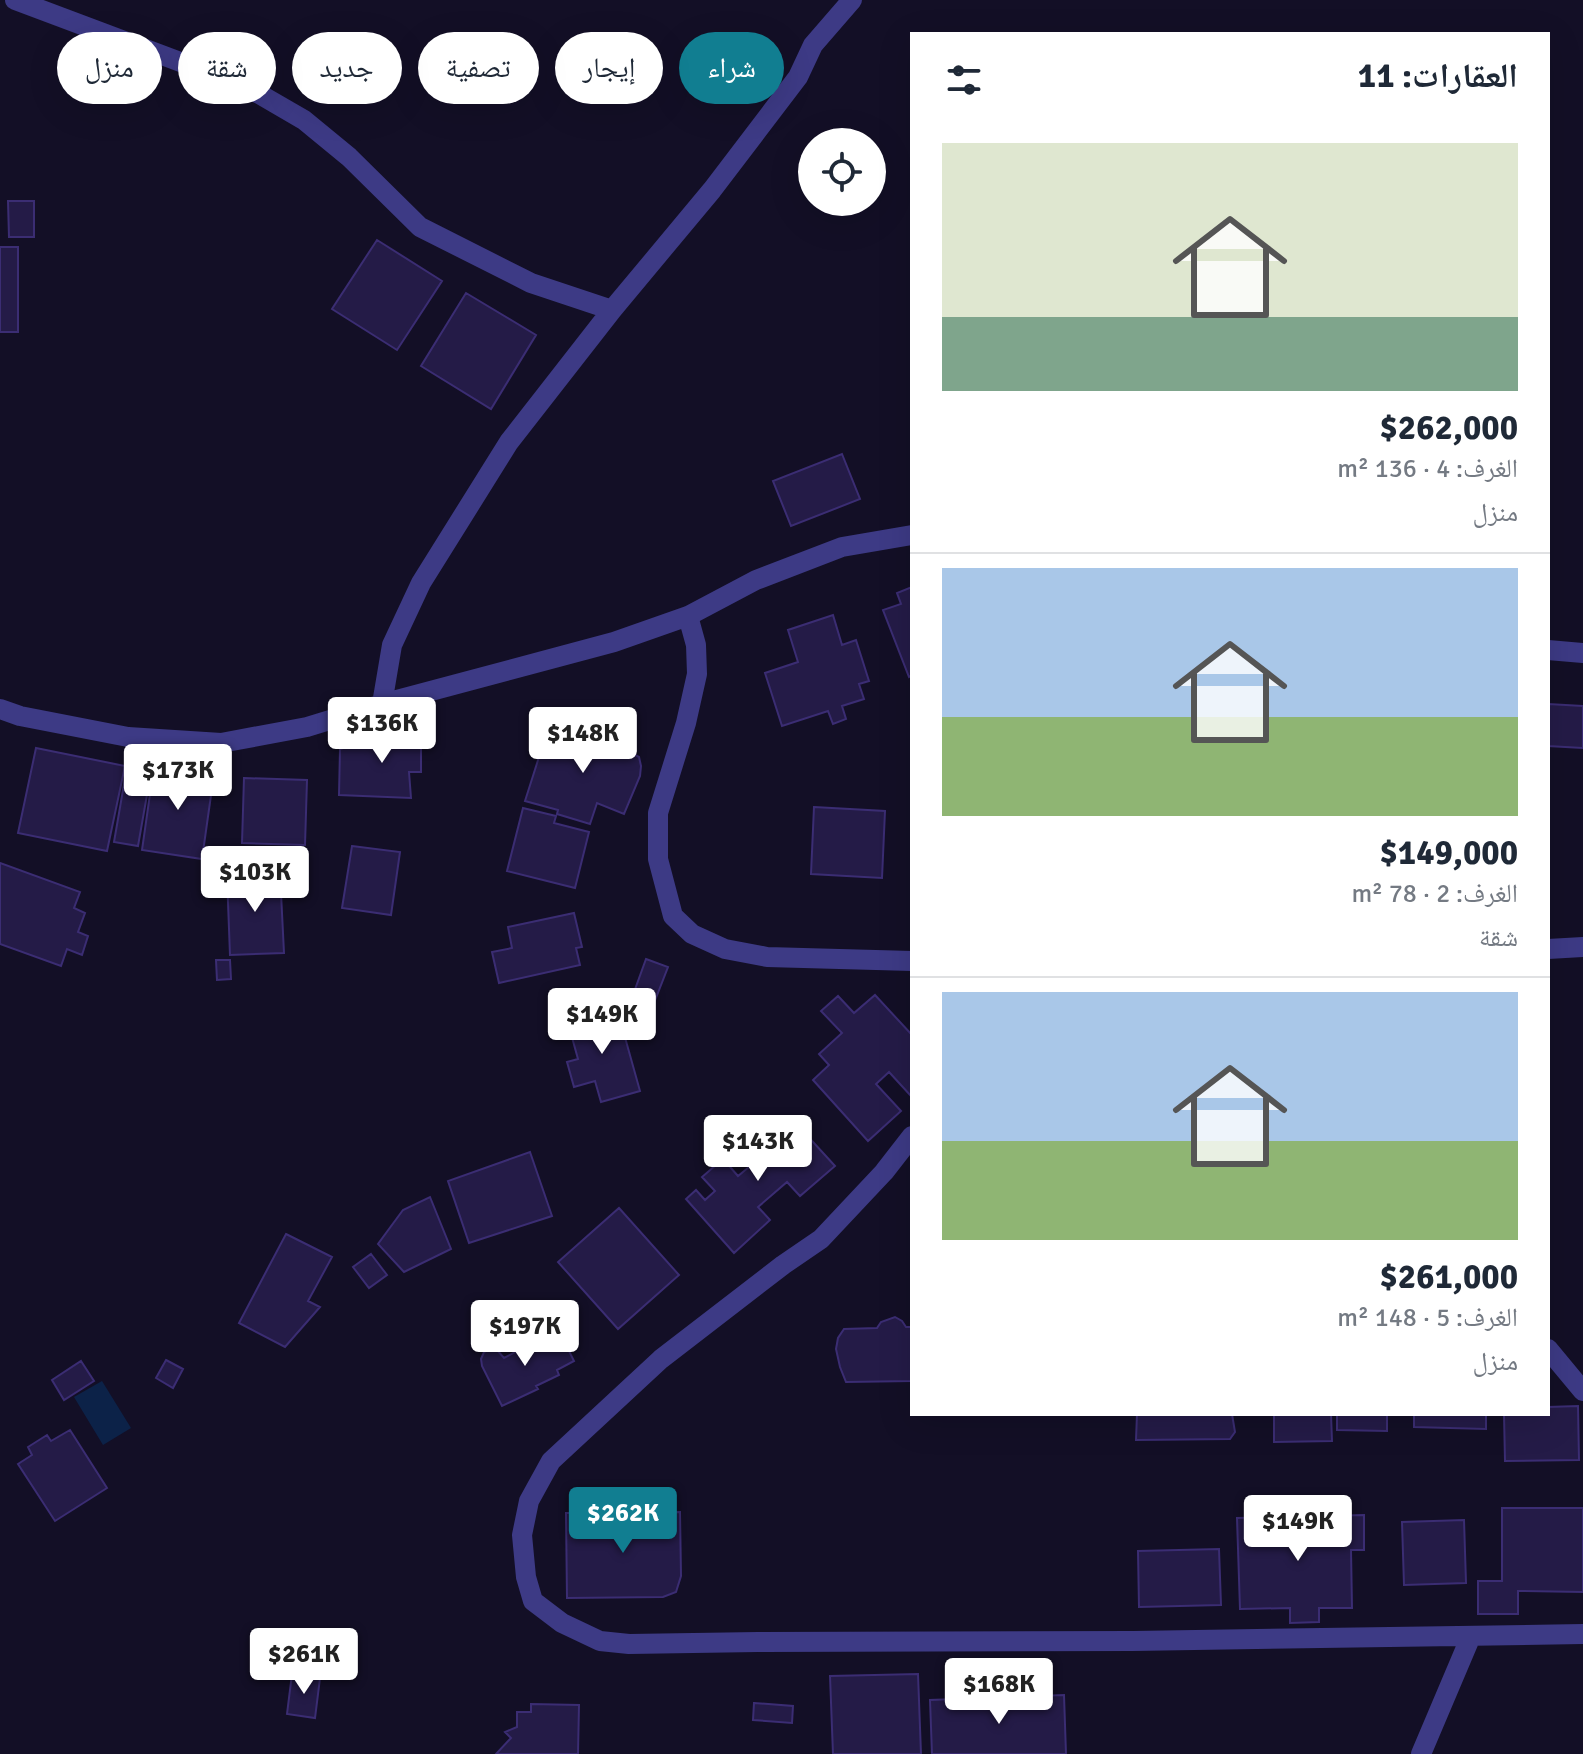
<!DOCTYPE html>
<html lang="ar">
<head>
<meta charset="utf-8">
<style>
  body { margin:0; font-family:Signika,"Noto Naskh Arabic",sans-serif; background:#f2f2f3; color:#1f2937; direction:rtl; height:100vh; display:flex; flex-direction:column; font-size:30px; white-space:nowrap }
  * { box-sizing:border-box; margin:0 }
  p { font-size:26px; color:#747a83 }
  .icon { flex:none; width:44px; height:44px; fill:none; stroke:currentColor; stroke-width:2; stroke-linecap:round; stroke-linejoin:round }
  .map { position:relative; flex:1; overflow:hidden; direction:ltr }
  .side { position:absolute; left:910px; top:32px; width:640px; height:1384px; display:flex; flex-direction:column; background:#fff; border-radius:0px; box-shadow:0 8px 32px #0002; direction:rtl }
  .side>* { flex:none }
  .hud { position:absolute; left:24px; top:32px; width:760px; height:72px; direction:rtl; display:flex; gap:16px }
  .buttons { position:absolute; left:798px; top:128px; display:grid; gap:16px }
  .buttons a { display:grid; place-items:center; width:88px; height:88px; border-radius:50%; background:#fff; box-shadow:0 8px 32px #0002; font-size:40px }
  .price { position:absolute; translate:-50% -68px; padding:0 18px; border-radius:8px; background:#fff; color:#222; font-size:26px; line-height:52px; filter:drop-shadow(0 2px 4px #0008) }
  .price::after { content:''; position:absolute; left:50%; top:48px; width:24px; height:18px; margin-left:-12px; background:inherit; clip-path:polygon(0 0,100% 0,50% 100%) }
  .price.current { background:#117e91; color:#fff }
  ul { padding:0; list-style:none }
  li { display:grid; align-content:center; gap:16px; height:424px; padding:0 32px }
  li+li { border-top:2px solid #e0e1e3 }
  li span { display:grid; place-items:center; height:248px; border-radius:0px; color:#555 }
  li>.icon { margin-inline-start:auto }
  span .icon { width:144px; height:144px; fill:#fffc; stroke-width:1 }
  li b { font-size:34px }
  h2 { display:flex; justify-content:space-between; align-items:center; height:96px; padding:0 32px; font-size:34px }
  .tag { padding:0 28px; border-radius:36px; background:#fff; box-shadow:0 8px 32px #0002; font-size:28px; line-height:72px }
  .tag.current { background:#117e91; color:#fff }
  .map>svg:first-child { display:block }
</style>
</head>
<body>
<div class="map">
<svg width="1583" height="1754" viewBox="0 0 1583 1754">
  <rect width="100%" height="100%" fill="#130f26"/>
  <path fill="#0c2248" d="M102,1381L131,1428L103,1445L74,1397Z"/>
  <path fill="#241b47" stroke="#3b2d73" stroke-width="2" d="M8,201H34V237H9Z
    M377,240L442,281L397,350L332,309Z
    M0,247H18V332H0Z
    M466,293L536,335L491,409L421,366Z
    M842,454L860,499L791,526L773,481Z
    M912,587V675L909,677L883,610L901,604L897,593Z
    M833,615L842,645L856,640L869,681L859,684L864,699L842,706L846,719L833,724L828,711L782,726L765,673L798,662L788,630Z
    M1548,704L1583,706V748L1548,746Z
    M421,723V772H409L411,798L339,795L340,749Z
    M576,726L599,735L639,757L641,766L640,776L624,814L597,803L590,824L557,814L558,810L525,801L539,757L546,744L558,729Z
    M36,748L125,766L107,851L18,833Z
    M154,766L214,774L202,859L142,850Z
    M127,767L151,772L138,846L114,842Z
    M244,778L307,780L305,845L242,843Z
    M814,807L885,811L882,878L811,874Z
    M523,808L556,816L554,823L589,832L575,888L507,871Z
    M352,846L400,852L391,915L342,908Z
    M0,863L80,892L74,908L85,913L78,932L88,936L82,955L67,949L61,966L0,944Z
    M280,873L284,953L230,955L227,876Z
    M574,913L582,947L576,948L580,965L499,983L492,952L512,948L508,927Z
    M646,959L668,967L654,1003L633,995Z
    M216,960H230L231,979L217,980Z
    M875,995L912,1035V1095L911,1096L889,1072L876,1084L901,1111L868,1141L813,1080L829,1065L819,1054L842,1033L821,1011L838,996L854,1013Z
    M598,1012L611,1015L621,1023L640,1091L601,1102L595,1081L574,1087L567,1062L578,1059L570,1030L574,1022L584,1013Z
    M792,1119L835,1166L800,1196L787,1182L758,1207L770,1220L734,1253L686,1199L696,1190L705,1200L715,1191L702,1177L723,1159L738,1176L749,1167L733,1149L752,1133L773,1156L783,1147L772,1136Z
    M530,1152L552,1216L469,1243L448,1181Z
    M430,1197L451,1249L404,1272L378,1244L403,1210Z
    M619,1208L679,1275L618,1329L558,1262Z
    M286,1234L332,1257L308,1301L320,1307L285,1347L239,1323Z
    M371,1254L387,1275L369,1288L353,1267Z
    M895,1317L902,1321L906,1327H912V1381L846,1382L840,1367L836,1349L838,1338L844,1329L877,1328L881,1322Z
    M549,1332L558,1349L566,1345L574,1361L557,1370L559,1375L536,1386L538,1389L502,1406L482,1366L481,1359L484,1352L490,1349L497,1350L504,1358L523,1348L522,1346Z
    M166,1360L183,1369L173,1388L156,1378Z
    M81,1361L94,1381L64,1400L52,1380Z
    M1578,1406L1579,1460L1505,1461L1504,1414H1548V1407Z
    M1137,1414H1232L1235,1432L1230,1439L1136,1440Z
    M1274,1414H1331L1332,1441L1274,1442Z
    M1337,1414H1387V1431L1337,1430Z
    M1414,1414H1486V1429L1414,1427Z
    M70,1430L107,1488L55,1521L18,1464L32,1455L28,1447L47,1435L51,1441Z
    M1502,1508H1583V1592L1518,1591V1614H1478V1581H1502Z
    M680,1512L681,1576L676,1592L663,1597L567,1598L566,1513Z
    M1364,1515V1550H1351L1352,1608H1319V1622L1290,1623V1608L1240,1609L1237,1518Z
    M1464,1520L1466,1583L1404,1585L1402,1522Z
    M1219,1549L1221,1605L1139,1607L1138,1551Z
    M292,1674L320,1678L315,1718L287,1714Z
    M918,1674L921,1754H833L830,1676Z
    M1064,1695L1066,1754H932L930,1700Z
    M754,1703L793,1706L792,1723L753,1720Z
    M531,1704L579,1705L578,1754H496L511,1738L505,1732L517,1727V1712H531Z"/>
  <g fill="none" stroke-linecap="round" stroke-linejoin="round">
    <path stroke="#3d3a85" stroke-width="20" d="M15,0L247,87L304,120L349,157L420,227L531,283L612,310
      M688,616L696,645L697,674L686,723L658,813V859L673,916L692,934L725,949L767,957L912,961
      M1548,650L1583,653
      M382,704L392,645L421,583L509,442L612,310L712,190L798,77L813,45L852,0
      M0,709L20,716L128,737L221,743L307,727L382,704L614,642L688,616L756,580L842,547L912,535
      M1548,949L1583,947
      M912,1136L884,1172L821,1239L783,1265L661,1359L551,1461L529,1501L522,1535L526,1577L533,1601L562,1623L600,1641L629,1644L758,1642L1133,1641L1583,1634
      M1548,1349L1583,1391
      M1421,1754L1471,1636"/>
  </g>
</svg>
<div class="buttons">
<a><svg class="icon" aria-label="locate" viewBox="0 0 24 24"><circle cx="12" cy="12" r="6"/><path d="M12 2v4M12 18v4M2 12h4M18 12h4"/></svg></a>
</div>
<b class="price" style="left:382px;top:765px">$136K</b>
<b class="price" style="left:583px;top:775px">$148K</b>
<b class="price" style="left:178px;top:812px">$173K</b>
<b class="price" style="left:255px;top:914px">$103K</b>
<b class="price" style="left:602px;top:1056px">$149K</b>
<b class="price" style="left:758px;top:1183px">$143K</b>
<b class="price" style="left:525px;top:1368px">$197K</b>
<b class="price current" style="left:623px;top:1555px">$262K</b>
<b class="price" style="left:1298px;top:1563px">$149K</b>
<b class="price" style="left:304px;top:1696px">$261K</b>
<b class="price" style="left:999px;top:1726px">$168K</b>
<div class="hud">
<a class="tag current">شراء</a>
<a class="tag">إيجار</a>
<a class="tag">تصفية</a>
<a class="tag">جديد</a>
<a class="tag">شقة</a>
<a class="tag">منزل</a>
</div>
<section class="side">
<h2>العقارات: 11<svg class="icon" aria-label="filters" viewBox="0 0 24 24"><path d="M4 7h16M4 17h16"/><circle cx="9" cy="7" r="2"/><circle cx="15" cy="17" r="2"/></svg></h2>
<ul>
<li><span style="background:linear-gradient(#dfe7d0 70%,#7fa58c 0)"><svg class="icon" aria-label="home" viewBox="0 0 24 24"><path d="M3 11l9-7 9 7M6 9v11h12V9"/></svg></span><div><b>$262,000</b><p>الغرف: 4 · 136 m²</p><p>منزل</p></div></li>
<li><span style="background:linear-gradient(#a9c7e8 60%,#8fb573 0)"><svg class="icon" aria-label="home" viewBox="0 0 24 24"><path d="M3 11l9-7 9 7M6 9v11h12V9"/></svg></span><div><b>$149,000</b><p>الغرف: 2 · 78 m²</p><p>شقة</p></div></li>
<li><span style="background:linear-gradient(#a9c7e8 60%,#8fb573 0)"><svg class="icon" aria-label="home" viewBox="0 0 24 24"><path d="M3 11l9-7 9 7M6 9v11h12V9"/></svg></span><div><b>$261,000</b><p>الغرف: 5 · 148 m²</p><p>منزل</p></div></li>
</ul>
</section>
</div>
</body>
</html>
